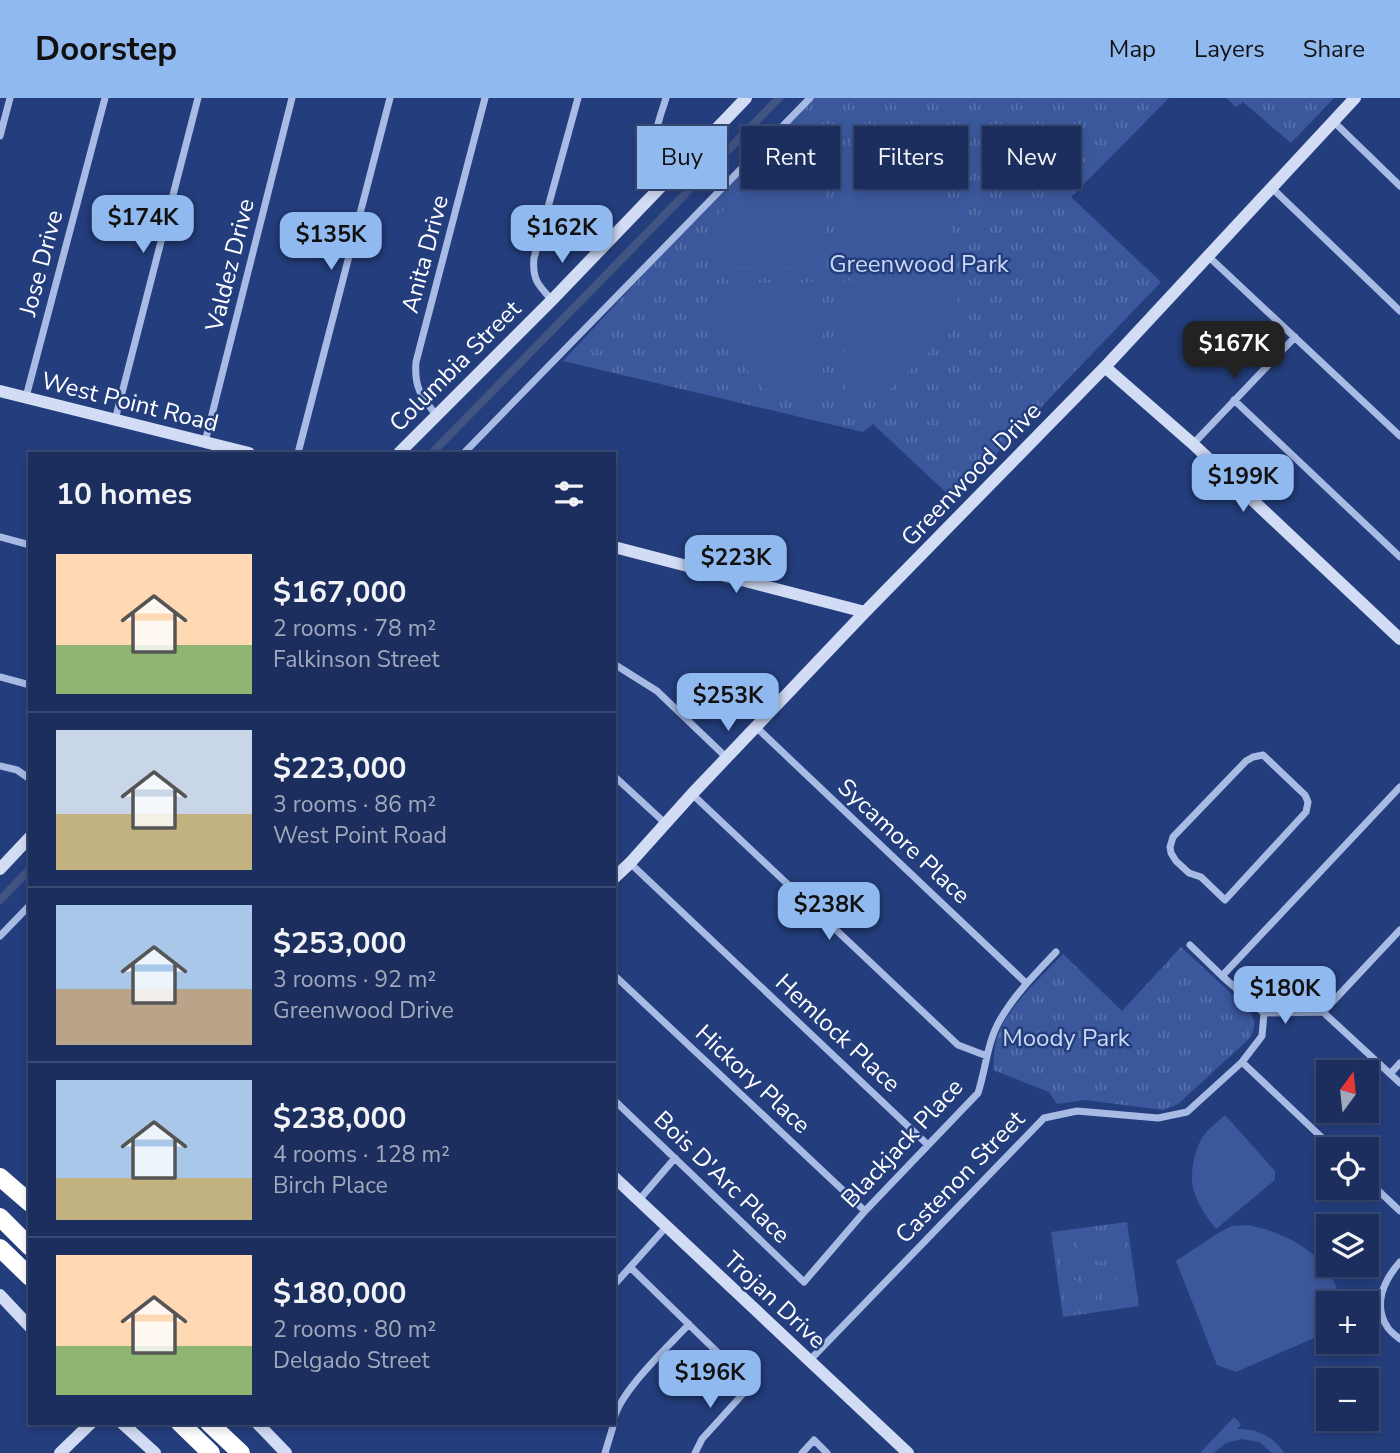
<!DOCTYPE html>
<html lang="en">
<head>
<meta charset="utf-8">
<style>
  body { margin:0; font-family:"Nunito Sans",sans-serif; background:#243664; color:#f1f3f6; height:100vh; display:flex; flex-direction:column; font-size:26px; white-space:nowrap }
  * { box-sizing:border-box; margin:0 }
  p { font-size:23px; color:#a0a8bc }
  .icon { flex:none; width:38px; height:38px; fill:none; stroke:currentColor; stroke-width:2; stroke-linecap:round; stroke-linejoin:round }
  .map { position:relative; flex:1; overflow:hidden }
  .sheet { position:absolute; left:28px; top:354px; width:588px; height:973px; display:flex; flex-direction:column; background:#1b2e5e; border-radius:0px; box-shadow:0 4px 10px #0003,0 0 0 2px #394a73 }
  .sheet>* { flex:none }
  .guide { position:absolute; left:637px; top:28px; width:658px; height:63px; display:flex; gap:14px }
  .needle { width:46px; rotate:15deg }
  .tools { position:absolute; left:1316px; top:962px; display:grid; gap:14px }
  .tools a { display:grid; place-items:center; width:63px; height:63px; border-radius:0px; background:#1b2e5e; box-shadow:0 4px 10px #0003,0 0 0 2px #394a73; font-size:35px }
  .price { position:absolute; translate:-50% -60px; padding:0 16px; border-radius:14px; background:#90b9f0; color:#111; font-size:23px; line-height:46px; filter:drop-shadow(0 2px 4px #0008) }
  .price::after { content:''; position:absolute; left:50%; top:42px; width:21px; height:16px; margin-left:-10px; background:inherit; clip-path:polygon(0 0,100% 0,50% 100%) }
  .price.on { background:#222; color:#fff }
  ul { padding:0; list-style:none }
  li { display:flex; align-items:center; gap:21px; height:175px; padding:0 28px }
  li+li { border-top:2px solid #394a73 }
  li span { display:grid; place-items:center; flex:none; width:196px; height:140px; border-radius:0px; color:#555 }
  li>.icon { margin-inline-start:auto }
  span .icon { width:84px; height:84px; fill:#fffc; stroke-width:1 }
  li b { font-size:30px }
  h2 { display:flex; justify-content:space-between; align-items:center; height:84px; padding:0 28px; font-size:30px }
  .tag { padding:0 24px; border-radius:0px; background:#1b2e5e; box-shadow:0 4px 10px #0003,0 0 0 2px #394a73; font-size:24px; line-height:63px }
  .tag.on { background:#90b9f0; color:#111 }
  header { display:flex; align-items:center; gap:42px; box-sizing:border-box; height:98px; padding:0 35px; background:#90b9f0; color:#111 }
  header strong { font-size:33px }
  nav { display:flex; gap:38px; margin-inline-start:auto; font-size:24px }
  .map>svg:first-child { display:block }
</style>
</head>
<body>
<header>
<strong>Doorstep</strong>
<nav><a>Map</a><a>Layers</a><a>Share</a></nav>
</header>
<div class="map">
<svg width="1400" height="1355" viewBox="0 0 1400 1355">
  <defs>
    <pattern id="grass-tufts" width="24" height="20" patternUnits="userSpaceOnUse" patternTransform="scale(1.75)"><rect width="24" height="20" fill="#3b589c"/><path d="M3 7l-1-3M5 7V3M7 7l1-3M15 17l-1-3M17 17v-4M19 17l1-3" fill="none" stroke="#5871ab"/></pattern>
  </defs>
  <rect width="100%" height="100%" fill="#243e7d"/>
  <path fill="url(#grass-tufts)" d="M807,0H1169L1071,99L1161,184L953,401L873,326L863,334L563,263Z
    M1226,0H1334L1291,45L1243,4L1236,9Z
    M1181,849L1249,912C1256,924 1256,928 1250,940L1178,1006L1163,1012L1085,1002L1057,1006L1049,994L993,972C994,961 994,949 997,939C1009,906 1040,881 1063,856L1122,913Z
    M1127,1124L1139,1208L1063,1219L1051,1134Z"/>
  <path fill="#3b589c" d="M838,48L885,54L918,77L947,110L954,162L840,167Z
    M825,49V169H712L710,126L776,55Z
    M957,178L958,227L885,296L845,297L842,183Z
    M823,184V294L792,297L767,294L725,248L703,220L714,186Z
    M1225,1017L1275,1073V1082L1216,1131C1207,1120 1198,1107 1194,1093C1189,1078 1194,1054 1202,1040C1208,1031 1217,1024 1225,1017Z
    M1248,1127C1288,1135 1338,1160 1339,1206H1328V1234L1236,1274L1217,1267L1176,1163L1218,1135L1232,1128Z
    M1123,1132L1127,1160L1114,1161L1110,1134Z
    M1105,1135L1109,1162L1097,1164L1093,1137Z
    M1087,1137L1091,1165L1079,1166L1075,1139Z
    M1070,1140L1074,1167L1061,1169L1057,1141Z
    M1129,1174L1133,1201L1120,1203L1116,1176Z
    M1111,1177L1115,1204L1103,1206L1099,1179Z
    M1093,1179L1097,1207L1085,1208L1081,1181Z
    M1076,1182L1080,1209L1067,1211L1063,1184Z
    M1234,1319L1241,1326L1237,1331C1257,1330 1273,1338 1284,1355H1272L1259,1344L1242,1341L1226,1345L1214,1355H1200Z"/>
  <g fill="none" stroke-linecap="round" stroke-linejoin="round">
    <path stroke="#415482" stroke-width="8" d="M432,355L779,0
      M0,802L30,771"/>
    <path stroke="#a8bbe5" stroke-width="7" d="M666,0C661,17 650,41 659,57C662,64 669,70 674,75
      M1333,23L1400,88
      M0,38L10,0
      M1272,90L1400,213
      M1208,158L1400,338
      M552,202C538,187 532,181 534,160L578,0
      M26,299L105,0
      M1234,302L1400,459
      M437,318C421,298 414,290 416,264L485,0
      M115,322L198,0
      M205,344L292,0
      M1193,346L1295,239
      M298,355L390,0
      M464,355L810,0
      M0,439L30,447
      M614,566L657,593L727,660
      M0,579L30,587
      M756,629L1026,885
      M1263,657L1305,697L1308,704L1306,714L1225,802L1201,779L1189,775L1176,763L1171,755L1170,749L1173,739L1246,663L1253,659Z
      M0,668L17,672L30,681
      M614,678L665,725
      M692,696L958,947L987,958
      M630,765L928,1047
      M0,838L30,807
      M1190,847L1222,878L1264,915L1323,914L1400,985
      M614,877L865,1113
      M1222,878L1400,689
      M1323,914L1400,832
      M1242,964L1335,1052
      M1390,976L1400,965
      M614,1002L804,1184L865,1113L978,995C986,971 987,944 1000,922C1015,896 1036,875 1056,854
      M1367,1082L1400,1113
      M639,1102L675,1060
      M1400,1164C1384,1182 1372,1207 1388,1230C1391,1234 1396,1238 1400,1241
      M631,1170L751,1287L702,1341L695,1355
      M614,1187L667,1128
      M809,1263L1044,1020L1077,1013L1158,1020L1187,1014L1242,964L1262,938L1264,915
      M614,1322C618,1295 669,1248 689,1226
      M605,1355L614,1325
      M802,1355L814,1342L827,1355"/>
    <path stroke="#d2dcf5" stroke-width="12" d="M1105,269L1193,346L1400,541
      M0,293L249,355
      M399,355L552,202L746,0
      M614,449L865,514
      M0,771L30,739
      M614,780L630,765L692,696L865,514L1105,269L1355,0
      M614,1079L908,1355
      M0,1197L30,1229
      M122,1325L155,1355
      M257,1325L286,1355
      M60,1355L91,1325"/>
    <path stroke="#fff" stroke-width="18" d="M0,1079L30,1105
      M0,1119L30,1149
      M0,1150L30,1179
      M180,1325L211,1355
      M209,1325L241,1355"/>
  </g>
  <g text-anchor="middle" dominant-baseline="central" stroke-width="5" stroke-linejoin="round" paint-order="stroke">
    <g font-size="24" fill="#fff" stroke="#243e7d">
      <text transform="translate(425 156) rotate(-75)">Anita Drive</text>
      <text transform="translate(41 165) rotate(-75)">Jose Drive</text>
      <text transform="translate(230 167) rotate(-76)">Valdez Drive</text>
      <text transform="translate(455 268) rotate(-45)">Columbia Street</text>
      <text transform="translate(130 304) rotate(14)">West Point Road</text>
      <text transform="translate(971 376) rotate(-46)">Greenwood Drive</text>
      <text transform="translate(904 743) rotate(43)">Sycamore Place</text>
      <text transform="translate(838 935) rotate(43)">Hemlock Place</text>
      <text transform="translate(753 981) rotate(43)">Hickory Place</text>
      <text transform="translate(902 1045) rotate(-47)">Blackjack Place</text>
      <text transform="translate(722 1079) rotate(44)">Bois D'Arc Place</text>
      <text transform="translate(960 1079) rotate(-46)">Castenon Street</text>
      <text transform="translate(775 1202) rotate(43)">Trojan Drive</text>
    </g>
    <g font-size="24" fill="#cbd8f4" stroke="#243e7d">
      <text x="919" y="166">Greenwood Park</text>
      <text x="1066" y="940">Moody Park</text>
    </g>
  </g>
</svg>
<div class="tools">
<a><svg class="needle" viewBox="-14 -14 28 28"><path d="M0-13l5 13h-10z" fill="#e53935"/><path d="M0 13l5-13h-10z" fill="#a0a8bc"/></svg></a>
<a><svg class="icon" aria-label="locate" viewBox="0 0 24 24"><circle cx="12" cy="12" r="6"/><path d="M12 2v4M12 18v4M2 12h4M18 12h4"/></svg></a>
<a><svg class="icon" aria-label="layers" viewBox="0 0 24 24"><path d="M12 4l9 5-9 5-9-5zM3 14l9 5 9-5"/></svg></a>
<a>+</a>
<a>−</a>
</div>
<b class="price" style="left:143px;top:157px">$174K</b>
<b class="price" style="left:562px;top:167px">$162K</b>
<b class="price" style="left:331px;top:174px">$135K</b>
<b class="price on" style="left:1234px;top:283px">$167K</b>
<b class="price" style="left:1243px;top:416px">$199K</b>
<b class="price" style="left:736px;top:497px">$223K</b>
<b class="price" style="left:728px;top:635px">$253K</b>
<b class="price" style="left:829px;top:844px">$238K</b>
<b class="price" style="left:1285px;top:928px">$180K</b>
<b class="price" style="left:710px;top:1312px">$196K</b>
<div class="guide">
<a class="tag on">Buy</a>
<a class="tag">Rent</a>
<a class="tag">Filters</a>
<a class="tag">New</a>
</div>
<section class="sheet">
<h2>10 homes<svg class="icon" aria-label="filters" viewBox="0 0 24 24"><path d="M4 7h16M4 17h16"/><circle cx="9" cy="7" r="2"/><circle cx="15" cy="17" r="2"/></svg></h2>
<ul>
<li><span style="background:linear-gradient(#ffd9b3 65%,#8fb573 0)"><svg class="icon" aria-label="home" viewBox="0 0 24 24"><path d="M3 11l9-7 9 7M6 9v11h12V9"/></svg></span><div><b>$167,000</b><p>2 rooms · 78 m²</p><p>Falkinson Street</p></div></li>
<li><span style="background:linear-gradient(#c9d6e8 60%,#c2b280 0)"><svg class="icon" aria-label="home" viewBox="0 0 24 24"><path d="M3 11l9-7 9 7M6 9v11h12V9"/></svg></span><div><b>$223,000</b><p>3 rooms · 86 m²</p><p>West Point Road</p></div></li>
<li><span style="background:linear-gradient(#a9c7e8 60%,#b9a48a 0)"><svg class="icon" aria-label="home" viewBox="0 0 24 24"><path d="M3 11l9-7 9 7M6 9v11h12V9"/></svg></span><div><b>$253,000</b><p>3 rooms · 92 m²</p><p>Greenwood Drive</p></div></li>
<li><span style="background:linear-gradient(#a9c7e8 70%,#c2b280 0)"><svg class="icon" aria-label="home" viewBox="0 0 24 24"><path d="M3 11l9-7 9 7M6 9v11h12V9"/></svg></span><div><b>$238,000</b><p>4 rooms · 128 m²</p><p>Birch Place</p></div></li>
<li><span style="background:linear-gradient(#ffd9b3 65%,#8fb573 0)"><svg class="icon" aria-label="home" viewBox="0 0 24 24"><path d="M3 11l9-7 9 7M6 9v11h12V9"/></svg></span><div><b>$180,000</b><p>2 rooms · 80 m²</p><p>Delgado Street</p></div></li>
</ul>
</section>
</div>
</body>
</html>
